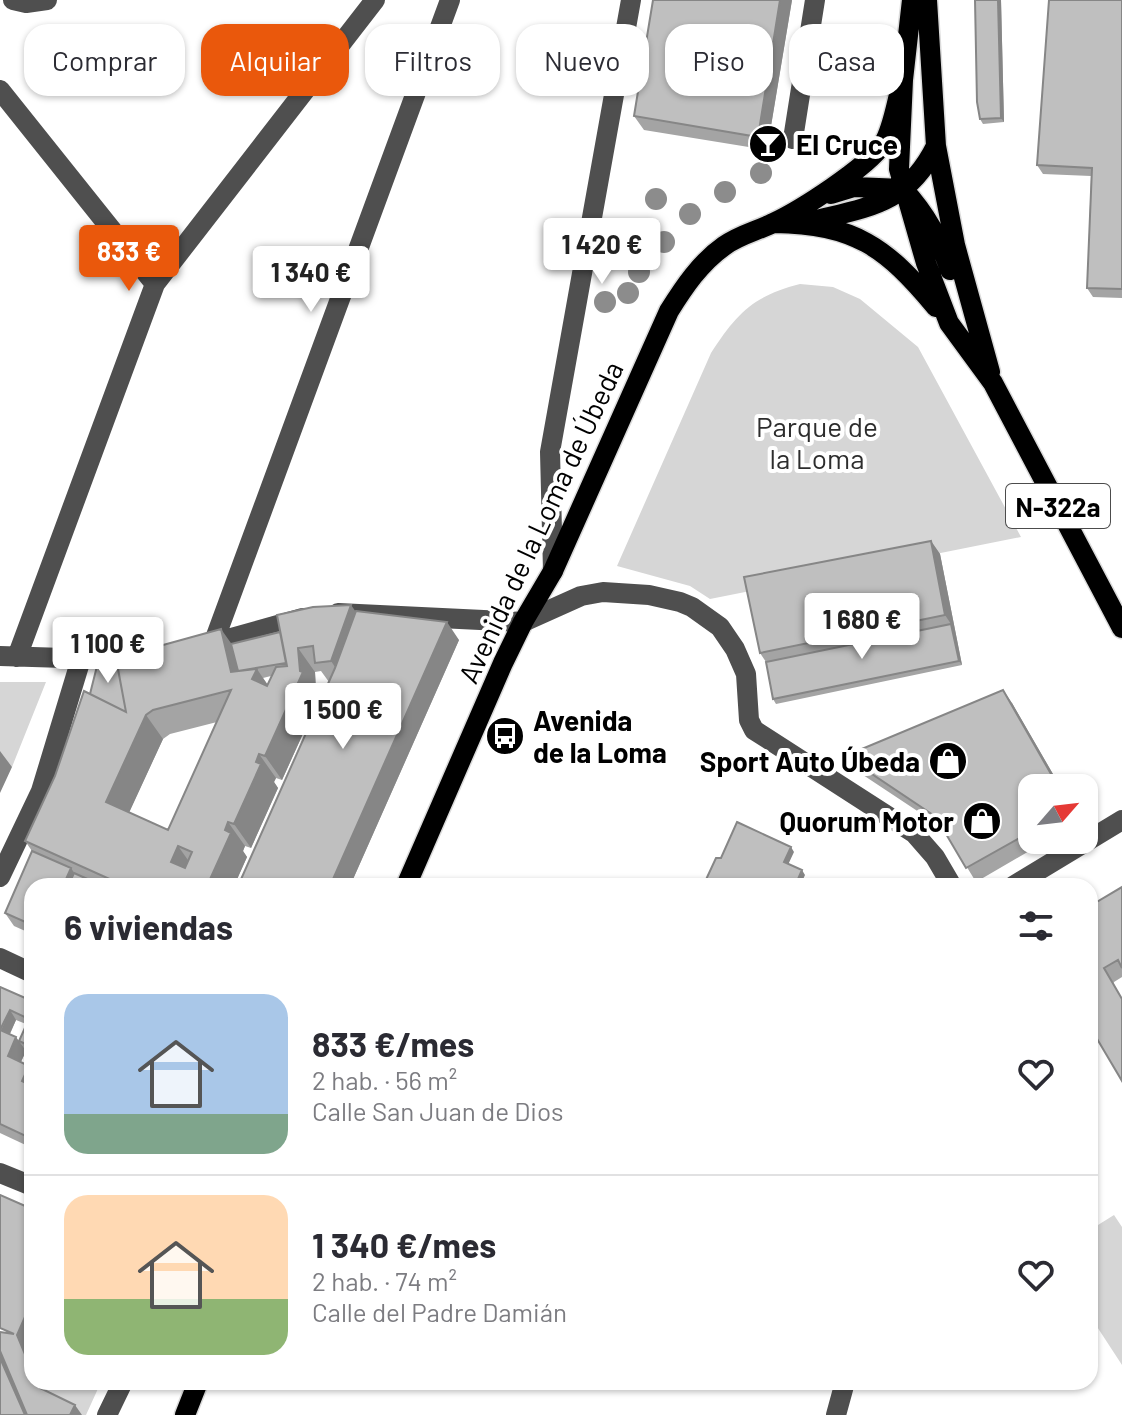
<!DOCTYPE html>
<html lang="es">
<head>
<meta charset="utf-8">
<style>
  body { margin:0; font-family:Barlow,sans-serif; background:#f7f7f7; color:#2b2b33; height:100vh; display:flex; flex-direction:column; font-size:30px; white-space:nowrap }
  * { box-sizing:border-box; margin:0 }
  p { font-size:26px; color:#7c7c81 }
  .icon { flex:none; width:44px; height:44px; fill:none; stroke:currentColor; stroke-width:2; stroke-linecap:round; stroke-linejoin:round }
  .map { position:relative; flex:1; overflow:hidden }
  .drawer { position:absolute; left:24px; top:878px; width:1074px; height:512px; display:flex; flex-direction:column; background:#fff; border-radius:24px; box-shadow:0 2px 6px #0004 }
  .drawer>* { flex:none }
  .top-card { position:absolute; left:24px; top:24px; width:1074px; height:72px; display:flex; gap:16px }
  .needle { width:52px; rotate:62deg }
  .fabs { position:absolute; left:1018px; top:774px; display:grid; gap:16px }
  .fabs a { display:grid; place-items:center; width:80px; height:80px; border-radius:16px; background:#fff; box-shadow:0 2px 6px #0004; font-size:40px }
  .price { position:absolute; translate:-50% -68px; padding:0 18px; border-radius:8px; background:#fff; color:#222; font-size:26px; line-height:52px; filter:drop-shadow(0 2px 4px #0008) }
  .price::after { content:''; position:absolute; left:50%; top:48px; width:24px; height:18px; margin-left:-12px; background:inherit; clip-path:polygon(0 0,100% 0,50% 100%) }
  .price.selected { background:#ea580c; color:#fff }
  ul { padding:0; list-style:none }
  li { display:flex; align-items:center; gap:24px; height:200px; padding:0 40px }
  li+li { border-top:2px solid #e1e1e2 }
  li span { display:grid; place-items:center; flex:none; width:224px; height:160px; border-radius:24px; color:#555 }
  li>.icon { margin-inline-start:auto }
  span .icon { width:96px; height:96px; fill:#fffc; stroke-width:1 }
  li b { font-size:34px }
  h2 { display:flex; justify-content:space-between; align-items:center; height:96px; padding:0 40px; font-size:34px }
  .chip { padding:0 28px; border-radius:24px; background:#fff; box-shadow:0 2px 6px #0004; font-size:28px; line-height:72px }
  .chip.selected { background:#ea580c; color:#fff }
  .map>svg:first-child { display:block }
</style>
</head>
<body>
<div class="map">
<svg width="1122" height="1415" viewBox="0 0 1122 1415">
  <rect width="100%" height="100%" fill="#fff"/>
  <path fill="#d6d6d6" d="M800,284L833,287L860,299L918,347L1021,537L710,599L690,586L617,566L711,353C737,313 753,296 800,284Z
    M0,682H46L12,767L0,762Z
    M1114,1215L1122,1227V1365L1090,1316V1230Z
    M41,1382H101L86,1415H77L49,1402Z"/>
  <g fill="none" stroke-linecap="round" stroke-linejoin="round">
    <g stroke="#dbdbdb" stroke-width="23">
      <path id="major" d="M912,0L903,80L899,169L926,263L949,323L993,383L1122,628
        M927,0L936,146L955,245L990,372
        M831,194L854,187L903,189C926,214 939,238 950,270
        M809,222C867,207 907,205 936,146
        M774,223C855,224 886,247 936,307
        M406,886L503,663L523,622L553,571L669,311C684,287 700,263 724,246C739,235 757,231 773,223C801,210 866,168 883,144C893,130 897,98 903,80
        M185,1415L198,1382"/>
    </g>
    <path stroke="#4f4f4f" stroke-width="20" d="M13,0L26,3L47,0
      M0,90L155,284
      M793,139L815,0
      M553,571L550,452L631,0
      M338,613L523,622L581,596L603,592L649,595L680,602L692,607L720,627L735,649L746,674L749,720L754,730L914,833L935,857L952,886
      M213,644L450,0
      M203,646L303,618
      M0,656L129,660L144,657
      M17,657L155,284L375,0
      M0,877L41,791L81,659
      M1013,886L1122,820
      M0,958L32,973
      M0,1173L32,1186
      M107,1415L123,1382
      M836,1415L845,1382"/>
    <use href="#major" stroke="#000" stroke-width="20"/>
  </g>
  <g fill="#8c8c8c">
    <circle cx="761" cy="173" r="11"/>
    <circle cx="725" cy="192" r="11"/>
    <circle cx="656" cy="199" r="11"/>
    <circle cx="690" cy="214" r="11"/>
    <circle cx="664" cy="242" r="11"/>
    <circle cx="639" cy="272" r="11"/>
    <circle cx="628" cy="293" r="11"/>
    <circle cx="605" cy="302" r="11"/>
  </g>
  <path fill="#a4a4a4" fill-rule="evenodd" d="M792,0L767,150L644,130L634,116Z
    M975,0H1001L1004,122L983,124L980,119Z
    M1122,0V298L1093,297L1087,288L1091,176L1043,174L1037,165Z
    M931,541L940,554L962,665L776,704L773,699L766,662L760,653Z
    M356,611L459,640L350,886H238L329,682L321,671L315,672L316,691L320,696L282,780L276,778L274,782L278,788L251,848L245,846L243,851L247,857L234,886H32V934L14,926L5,913L32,851L25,841L55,776L90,694L117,664L231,644ZM271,676L268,685L263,678ZM217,722L168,830L129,812L163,739L170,734Z
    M1012,703L1061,788H1032V840H1048L976,882L943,828L854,769L845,756Z
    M1122,887V977L1114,982L1090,1027Z
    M0,987L32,1001V1054L26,1051L21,1062L32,1071V1148L0,1133ZM16,1020L26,1024L19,1041L10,1034Z"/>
  <path fill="#868686" d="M780,0H792L767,150L758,137Z
    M998,0H1001L1004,122L1001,118Z
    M931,541L940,554L962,665L959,661L951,624L945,615Z
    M351,605L368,629L347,685L331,661Z
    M447,622L459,640L350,886H330Z
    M221,629L238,653L243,676L231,672Z
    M298,648L315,672L316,691L320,696L282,780L265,756L300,671Z
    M257,669L273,693L252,679Z
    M1003,690L1012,703L1061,788H1059Z
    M146,715L163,739L123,826L106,802Z
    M0,751L12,767L0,793Z
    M259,754L276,778L274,782L278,788L251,848L234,824Z
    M228,822L245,846L243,851L247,857L234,886H207Z
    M178,846L195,870L188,886L171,862Z
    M791,847L794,852L787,867L784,862Z
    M71,868L80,882L79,886H63Z
    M802,870L805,875L800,886H795Z
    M10,1010L16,1020L6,1042L0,1033Z
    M16,1037L26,1051L17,1070L8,1056Z
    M29,1066L32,1071V1093L22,1081Z
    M32,1301V1336L26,1349L32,1362V1371L17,1335Z
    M0,1347L31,1415H25L0,1358Z
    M37,1382H41L49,1402L40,1388Z
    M75,1405L82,1415H70Z"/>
  <path fill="#bfbfbf" stroke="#868686" stroke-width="2" fill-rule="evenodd" d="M653,0H780L758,137L634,116Z
    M975,0H998L1001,118L980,119L977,102Z
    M1049,0H1122V289L1087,288L1092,168L1037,165Z
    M931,541L945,615L760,653L744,577Z
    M351,605L331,661L315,663L313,646L298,648L300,671L303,672L265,756L259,754L256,762L261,764L234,824L228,822L225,830L231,833L207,886H125L25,841L55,776L84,691L126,712L116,658L221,629L231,672L257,669L252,679L267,686L276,667L287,666L277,615L313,607ZM231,690L168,830L106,802L146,715L153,710ZM178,846L192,852L185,868L171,862Z
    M356,611L447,622L330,886H238L335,668Z
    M951,624L959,661L773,699L766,662Z
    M280,632L286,663L238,671L231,644Z
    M98,662L117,664L126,712L90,694Z
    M1003,690L1059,788H1032V831L966,868L936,817L845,756Z
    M737,822L791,847L784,862L802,870L795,886H703L716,858H721Z
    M32,851L71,868L63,886H32V925L5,913Z
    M74,873L103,886H68Z
    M1122,887V968L1118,960L1104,968L1122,999V1081L1090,1027V906Z
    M0,987L32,1001V1047L19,1041L29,1019L10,1010L0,1030Z
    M0,1030L16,1037L8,1056L29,1066L22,1081L32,1086V1139L0,1124Z
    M0,1195L32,1209V1301L17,1335L32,1371V1382H37L40,1388L75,1405L70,1415H27L0,1351V1332L14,1334L0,1328Z
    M0,1358L25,1415H0Z"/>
  <defs>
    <g id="bar-disc" transform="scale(2)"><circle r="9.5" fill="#000" stroke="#fff"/><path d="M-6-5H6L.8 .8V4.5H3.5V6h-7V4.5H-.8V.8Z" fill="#fff"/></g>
    <g id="bus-disc" transform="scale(2)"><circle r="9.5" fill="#000" stroke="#fff"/><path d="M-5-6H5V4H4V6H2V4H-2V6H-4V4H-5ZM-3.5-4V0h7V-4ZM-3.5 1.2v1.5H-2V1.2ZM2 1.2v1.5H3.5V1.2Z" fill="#fff"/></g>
    <g id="shop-disc" transform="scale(2)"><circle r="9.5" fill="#000" stroke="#fff"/><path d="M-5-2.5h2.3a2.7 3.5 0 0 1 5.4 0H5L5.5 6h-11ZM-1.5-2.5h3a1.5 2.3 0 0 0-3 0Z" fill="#fff"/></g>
  </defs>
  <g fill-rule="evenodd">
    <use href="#bar-disc" x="768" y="144"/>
    <use href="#bus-disc" x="505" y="736"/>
    <use href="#shop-disc" x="948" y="761"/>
    <use href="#shop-disc" x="982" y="821"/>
  </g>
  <g text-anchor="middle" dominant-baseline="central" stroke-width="8" stroke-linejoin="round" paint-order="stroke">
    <rect fill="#fff" stroke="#4c4c4c" stroke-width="2" x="1006" y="484" width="104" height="44" rx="6"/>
    <g font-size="26" font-weight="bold" fill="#000">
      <text x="1058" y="506">N-322a</text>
    </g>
    <g font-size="28" font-weight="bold" fill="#000" stroke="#fff" text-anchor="start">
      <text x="796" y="144">El Cruce</text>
      <text x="533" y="720">Avenida<tspan x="533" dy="32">de la Loma</tspan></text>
      <text x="920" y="761" text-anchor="end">Sport Auto Úbeda</text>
      <text x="954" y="821" text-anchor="end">Quorum Motor</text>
    </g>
    <g font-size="28" fill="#2d2d2d" stroke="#fff">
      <text x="817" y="426">Parque de<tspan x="817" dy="32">la Loma</tspan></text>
    </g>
    <g font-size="28" fill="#000" stroke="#fff">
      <text transform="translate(540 522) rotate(-65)">Avenida de la Loma de Úbeda</text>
    </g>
  </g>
</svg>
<div class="fabs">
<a><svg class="needle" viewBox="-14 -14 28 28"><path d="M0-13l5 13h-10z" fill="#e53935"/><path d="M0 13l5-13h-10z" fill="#7c7c81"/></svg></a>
</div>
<b class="price" style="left:602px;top:286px">1 420 €</b>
<b class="price selected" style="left:129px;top:293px">833 €</b>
<b class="price" style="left:311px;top:314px">1 340 €</b>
<b class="price" style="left:862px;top:661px">1 680 €</b>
<b class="price" style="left:108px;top:685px">1 100 €</b>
<b class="price" style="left:343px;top:751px">1 500 €</b>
<div class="top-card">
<a class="chip">Comprar</a>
<a class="chip selected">Alquilar</a>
<a class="chip">Filtros</a>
<a class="chip">Nuevo</a>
<a class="chip">Piso</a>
<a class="chip">Casa</a>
</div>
<section class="drawer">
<h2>6 viviendas<svg class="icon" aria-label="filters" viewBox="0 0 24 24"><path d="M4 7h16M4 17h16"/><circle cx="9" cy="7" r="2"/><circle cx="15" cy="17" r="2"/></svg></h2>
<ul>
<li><span style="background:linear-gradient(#a9c7e8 75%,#7fa58c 0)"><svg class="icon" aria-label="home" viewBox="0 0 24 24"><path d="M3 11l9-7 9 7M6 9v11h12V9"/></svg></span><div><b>833 €/mes</b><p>2 hab. · 56 m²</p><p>Calle San Juan de Dios</p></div><svg class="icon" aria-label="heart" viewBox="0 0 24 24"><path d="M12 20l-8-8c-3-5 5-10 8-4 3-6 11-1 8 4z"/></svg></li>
<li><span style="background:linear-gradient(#ffd9b3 65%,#8fb573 0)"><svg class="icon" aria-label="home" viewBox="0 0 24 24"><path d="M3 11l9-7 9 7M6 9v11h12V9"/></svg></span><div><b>1 340 €/mes</b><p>2 hab. · 74 m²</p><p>Calle del Padre Damián</p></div><svg class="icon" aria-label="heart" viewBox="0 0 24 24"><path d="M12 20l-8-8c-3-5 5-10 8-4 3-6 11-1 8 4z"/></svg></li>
</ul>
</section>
</div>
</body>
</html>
